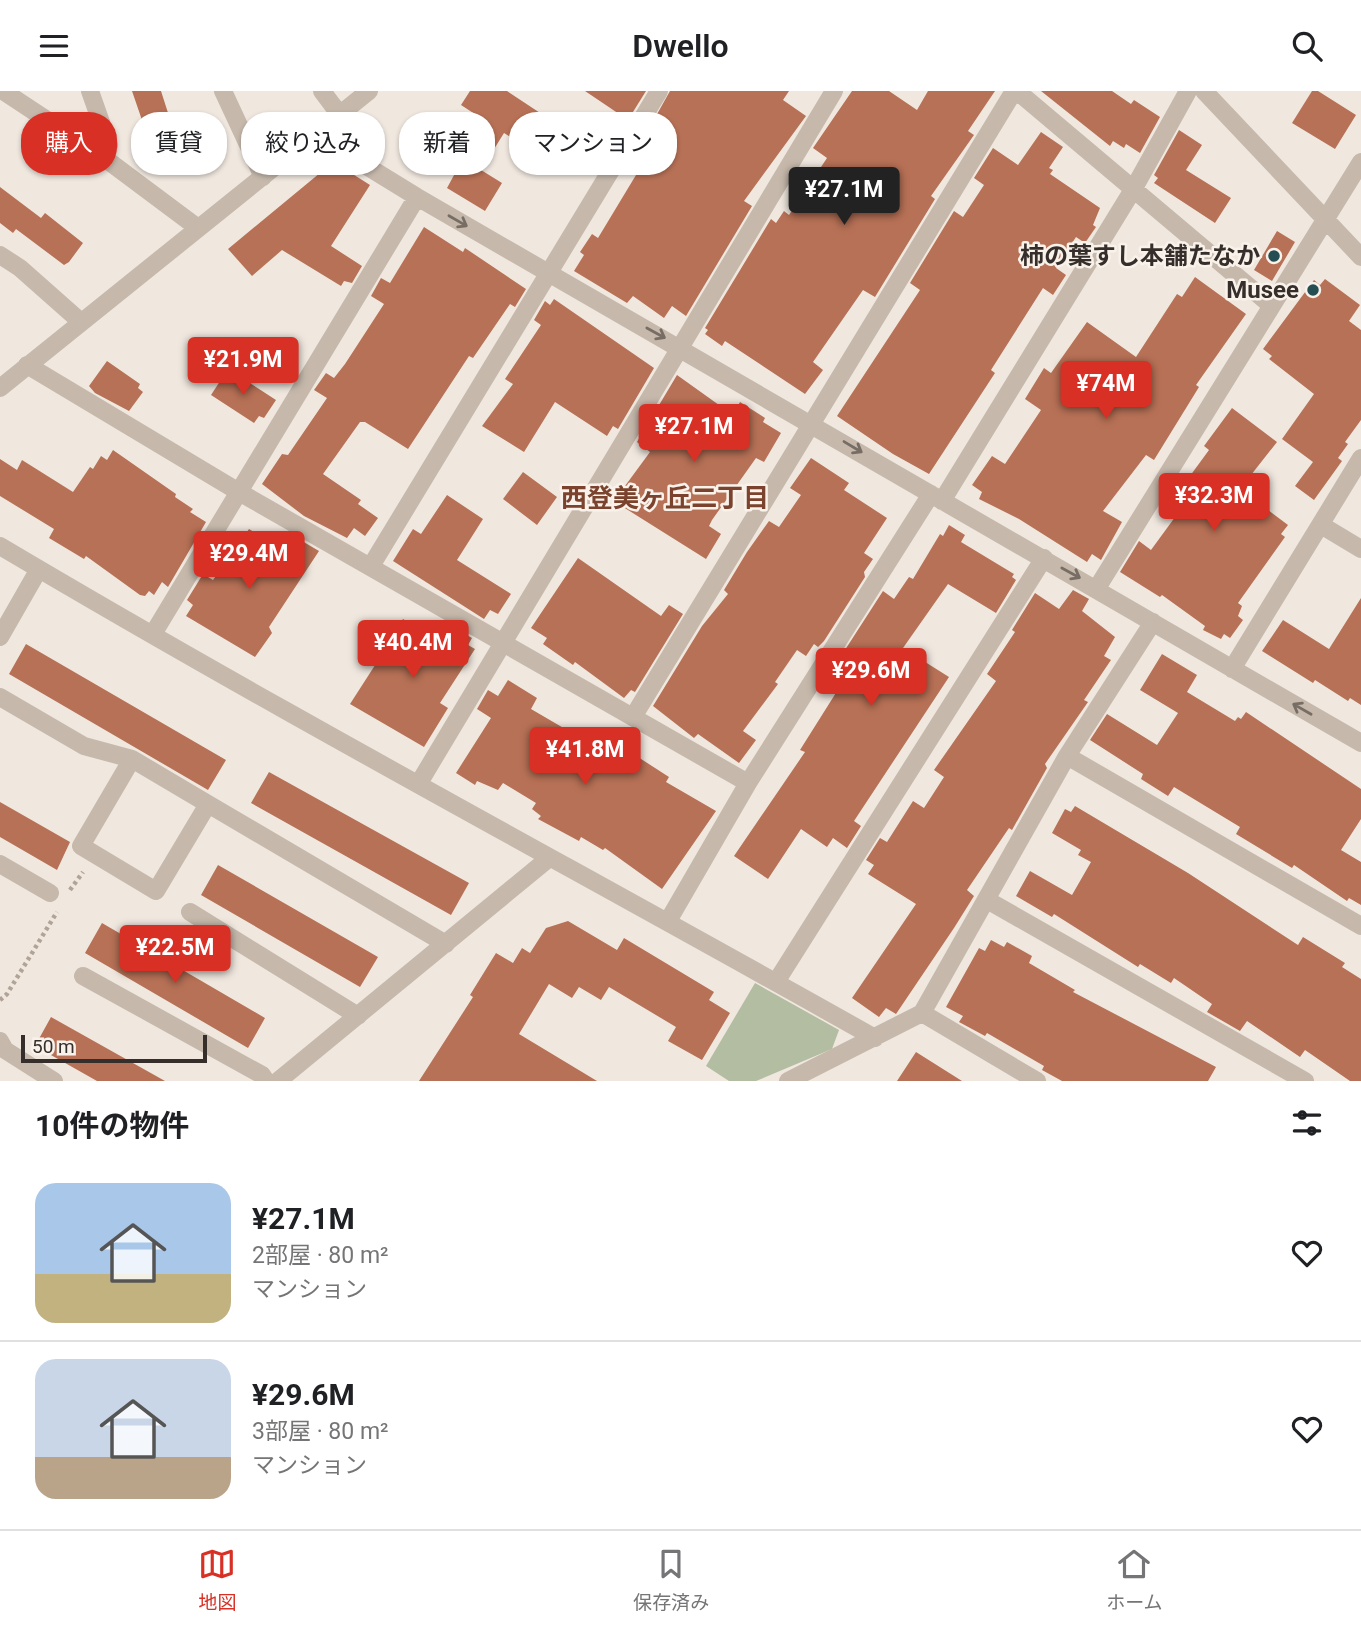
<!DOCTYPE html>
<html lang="ja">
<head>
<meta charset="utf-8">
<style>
  body { margin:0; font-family:Roboto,"Noto Sans JP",sans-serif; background:#f6f6f6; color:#202124; height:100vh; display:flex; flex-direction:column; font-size:26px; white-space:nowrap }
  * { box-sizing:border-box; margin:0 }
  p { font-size:23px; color:#757577 }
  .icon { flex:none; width:38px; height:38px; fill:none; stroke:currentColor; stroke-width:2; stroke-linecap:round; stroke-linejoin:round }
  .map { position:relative; height:990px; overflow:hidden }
  .panel { display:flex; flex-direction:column; background:#fff; flex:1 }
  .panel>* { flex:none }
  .banner { position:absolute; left:21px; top:21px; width:700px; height:63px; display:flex; gap:14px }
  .scale { position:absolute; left:21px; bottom:18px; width:186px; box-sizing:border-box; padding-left:7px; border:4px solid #362e2a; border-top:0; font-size:19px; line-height:24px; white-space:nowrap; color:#362e2a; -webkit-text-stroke:5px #f8f2eb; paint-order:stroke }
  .price { position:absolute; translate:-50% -60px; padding:0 16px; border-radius:7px; background:#d93025; color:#fff; font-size:23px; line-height:46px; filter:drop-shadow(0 2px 4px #0008) }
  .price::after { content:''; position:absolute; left:50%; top:42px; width:21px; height:16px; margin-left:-10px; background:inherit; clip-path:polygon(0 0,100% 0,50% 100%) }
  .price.on { background:#222; color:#fff }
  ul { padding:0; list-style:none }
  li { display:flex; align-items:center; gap:21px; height:175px; padding:0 35px }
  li+li { border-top:2px solid #e0e0e0 }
  li span { display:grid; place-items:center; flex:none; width:196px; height:140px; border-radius:21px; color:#555 }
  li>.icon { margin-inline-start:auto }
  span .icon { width:84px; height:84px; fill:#fffc; stroke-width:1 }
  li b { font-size:30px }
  h2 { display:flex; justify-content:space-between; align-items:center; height:84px; padding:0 35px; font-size:30px }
  .tag { padding:0 24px; border-radius:28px; background:#fff; box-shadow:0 2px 5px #0004; font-size:24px; line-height:63px }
  .tag.on { background:#d93025; color:#fff }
  header { display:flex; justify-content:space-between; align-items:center; height:91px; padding:0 35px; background:#fff; font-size:32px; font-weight:600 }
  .tab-bar { display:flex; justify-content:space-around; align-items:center; height:98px; border-top:2px solid #e0e0e0; background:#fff; font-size:19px; color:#757577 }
  .tab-bar a { display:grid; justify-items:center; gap:4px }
  .tab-bar .on { color:#d93025 }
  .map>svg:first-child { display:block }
</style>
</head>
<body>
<header><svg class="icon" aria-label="menu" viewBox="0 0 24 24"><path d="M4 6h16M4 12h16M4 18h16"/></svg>Dwello<svg class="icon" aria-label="search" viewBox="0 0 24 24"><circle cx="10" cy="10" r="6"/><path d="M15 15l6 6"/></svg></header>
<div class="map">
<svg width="1361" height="990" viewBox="0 0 1361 990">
  <rect width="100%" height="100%" fill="#f0e8df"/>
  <path fill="#b3bda1" d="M755,892L839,939L832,958L756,990H729L706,975Z"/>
  <path fill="#b77156" d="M132,0H161L169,25L144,35Z
    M470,0H507L590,55L571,83L504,42L481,79L502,92L485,120L447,97L484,29L461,14Z
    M585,0H646L628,29Z
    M670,0H789L783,9L806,25L744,110L752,115L686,225L672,215L664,227L633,205L627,212L574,180L584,164L580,161L592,143L598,147L636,84L629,80L653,45L647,41Z
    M852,0H889L917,19L928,0H995L968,40L974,44L931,105L935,108L875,206L863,199L813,271L823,279L805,303L725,250L722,255L705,243L708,239L705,237L771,128L776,132L784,120L789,124L827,67L813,57Z
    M1041,0H1112L1131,13L1134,9L1160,26L1140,62L1126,53L1124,57L1113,50L1110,55Z
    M1312,0H1318L1356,24L1335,58L1292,32Z
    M1179,39L1202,54L1186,79L1231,107L1215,132L1154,92L1158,87L1154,84Z
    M1041,41L1063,56L1049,77L1053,79L1050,83L1100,117L1093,134L1096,136L1085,152L1076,146L1056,177L1066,184L1053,204L1043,197L991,279L995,282L929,383L893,363L837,325L920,199L910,192L954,120L963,126L984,94L974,87L993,57L1018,74Z
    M340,75L370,94L331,155L362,175L352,192L344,190L341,195L282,159L252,185L228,158L326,77Z
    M0,96L41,127L45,122L83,152L69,171L64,174L16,138L13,142L0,132Z
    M424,136L463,161L465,157L526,198L515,216L510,213L473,267L469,265L408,358L365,331H360L323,383L361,409L358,413L378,427L365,445L354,437L347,447L304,425L262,393L282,363L288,364L327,307L314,299L326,282L334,287L345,273L384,213L371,205L381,187L390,192Z
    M1277,140L1295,151L1272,190L1254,179Z
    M1195,186L1246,223L1196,294L1199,296L1154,369L1146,364L1103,420L1122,431L1101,469L1092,463L1087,471L1019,428L979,408L982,401L972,394L992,365L1005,373L1041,319L1025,308L1044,277L1051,282L1087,231L1136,266L1177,203L1182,206Z
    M1325,188L1360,214L1349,230L1361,239V329L1345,351L1348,353L1338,367L1342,370L1314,409L1295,395L1313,371L1282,348L1314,303L1269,268L1272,265L1263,258L1314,189L1320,194Z
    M554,208L654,277L618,338L613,335L607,345L555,311L524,361L482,335L513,293L505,288L541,234L534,229L545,210L550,214Z
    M107,270L140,293L138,297L143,301L129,320L95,302L89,295Z
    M228,278L276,309L264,327L259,325L254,332L211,304Z
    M677,284L733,324L740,311L765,327L763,331L781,342L764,371L756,367L712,429L709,435L721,443L706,468L620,414L631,399L625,395L650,361L637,351Z
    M1232,317L1277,351L1240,398L1288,434L1281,443L1285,446L1238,512L1242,515L1238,525L1243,529L1230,547L1224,543L1221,548L1203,539L1205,535L1162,504L1160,506L1120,481L1139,450L1151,459L1189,407L1179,400L1209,359L1204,355Z
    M113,359L176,403L175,406L193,418L190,421L206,431L168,496L162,491L154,504L149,500L145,505L140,504L86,465L84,468L49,447L54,438L0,405V368L17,379L22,369L73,401L90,376L93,378L101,365L107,369Z
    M811,367L849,392L844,399L887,427L864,462L873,468L864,481L865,486L824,550L818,556L814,553L806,565L797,559L775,591L778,593L743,640L756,649L739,672L698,643L694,647L653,615L702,535L728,503L724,499L747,461L769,430L779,436L801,404L790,397Z
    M523,381L557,406L537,434L503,408Z
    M447,404L483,428L457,469L511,503L498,523L490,519L484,528L393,470L413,438L421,443Z
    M949,434L965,444L961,451L1014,483L1012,486L1016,489L996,522L948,493L903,557L949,586L854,730L861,735L847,757L833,747L827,756L801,738L768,788L734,765L805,661L800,659L856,570L843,562L883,500L894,508L909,486L913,488L940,443L943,445Z
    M249,438L293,464L302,450L319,460L269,536L272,542L255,566L186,525L193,514L187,509L203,483L213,489Z
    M578,467L661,525L669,514L683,523L635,601L631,599L624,607L575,571L573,574L543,553L547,547L531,537Z
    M1073,499L1089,508L1082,520L1115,546L1104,565L1111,569L1084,609L1088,611L1045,673L1047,677L1012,739L1009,737L967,799L974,805L954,837L896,923L886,917L879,926L852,907L916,813L868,783L874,774L866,769L880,747L887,751L913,710L924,717L944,686L934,679L996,590L987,583L1015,541L1012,539L1035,502L1059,518Z
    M1361,507V614L1350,607L1348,610L1315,589L1313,592L1262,560L1283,529L1329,558Z
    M403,528L442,553L452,536L472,547L468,554L475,558L440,612L448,617L424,656L350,613L379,568L373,564L390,536L395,540Z
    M26,553L226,669L208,699L9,583Z
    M1162,563L1197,584L1187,601L1235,630L1238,626L1241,628L1246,621L1361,698V728L1341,759L1361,771V814L1349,807L1347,810L1294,774L1292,777L1236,743L1240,736L1174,696L1168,705L1141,688L1143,683L1090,649L1107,623L1157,654L1178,622L1140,599Z
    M508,589L537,607L531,618L591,653L593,649L633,673L638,666L669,686L666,691L716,720L662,798L605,757L603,759L581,746L579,750L538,728L541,725L532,718L536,712L503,692L498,699L477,690L475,694L456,682L491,627L477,618L488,599L498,605Z
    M269,681L469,792L451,824L251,712Z
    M0,711L70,751L57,779L0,746Z
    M1075,715L1188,782L1298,854L1303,846L1345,872L1342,876L1361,888V990H1350L1305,959L1300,966L1247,930L1240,940L1207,921L1212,913L1174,887L1171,892L1140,873L1138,876L1054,823L1052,826L1016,805L1030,780L1072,804L1091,771L1078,764L1081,759L1052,742L1065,718L1071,721Z
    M218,774L378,866L360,896L201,804Z
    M568,830L617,859L624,847L714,901L709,909L730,922L702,969L668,950L676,936L609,896L601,909L579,896L572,907L549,893L519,943L597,990H419L473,906L470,904L496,862L513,872L522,857L530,862L546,837Z
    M102,832L265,927L248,957L85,862Z
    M991,849L1004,856L1007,851L1032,865L1029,872L1075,899L1073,901L1216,976L1208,990H1062L1042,979L1044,975L987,942L985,945L959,931L963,925L946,916L979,857L985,860Z
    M51,926L165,990H97L35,955Z
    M916,961L962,990H897Z"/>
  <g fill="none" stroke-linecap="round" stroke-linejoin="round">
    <path stroke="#b2a397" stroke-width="4.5" stroke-dasharray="3.5 3.5" stroke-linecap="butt" d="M70,799L83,781
      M0,909L7,903L57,821"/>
    <path stroke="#c6b9ac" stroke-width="18" d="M3,0L103,66L198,137
      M90,0L109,54L103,66
      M223,0L263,86
      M322,0L340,24
      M1017,0L1272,215
      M1204,0L1361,166
      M316,44L417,106L1361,652
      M0,164L20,177L81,231
      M27,274L239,401L748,692
      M0,297L369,0
      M942,410L1134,97L1188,0
      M1321,434L1361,458
      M0,455C288,626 584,783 875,947
      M371,475L659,0
      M1097,497L1361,71
      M153,543L417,106
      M0,546L39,478
      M1232,578L1361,367
      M0,606L84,655L132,668
      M633,626L1014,0
      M1067,665L1361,835
      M132,668L208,713L156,800L81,755Z
      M419,692L834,0
      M208,713L446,853
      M0,773L50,802
      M987,809L1305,990
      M190,821L358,925
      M668,830L748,692L931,403
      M83,885L262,984L266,990
      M776,891L1044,467
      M922,922L1037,990
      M0,950L5,959L54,990
      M278,990L548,768
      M788,990L922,922L1067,665L1153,531"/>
  </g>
  <defs><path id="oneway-shaft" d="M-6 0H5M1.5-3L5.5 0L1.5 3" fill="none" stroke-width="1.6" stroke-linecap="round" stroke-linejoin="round" transform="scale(1.75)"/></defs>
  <g stroke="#776d64">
    <use href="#oneway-shaft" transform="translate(458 130) rotate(30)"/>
    <use href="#oneway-shaft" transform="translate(656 242) rotate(29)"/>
    <use href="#oneway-shaft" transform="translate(853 356) rotate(31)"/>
    <use href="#oneway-shaft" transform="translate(1071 482) rotate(29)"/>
    <use href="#oneway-shaft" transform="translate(1302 618) rotate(-150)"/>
  </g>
  <g fill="#254e52" stroke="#f8f2eb" stroke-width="2.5">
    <circle cx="1274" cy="165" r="7"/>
    <circle cx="1313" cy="199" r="7"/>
  </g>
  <g text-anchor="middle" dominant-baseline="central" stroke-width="5" stroke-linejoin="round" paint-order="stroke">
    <g font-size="24" font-weight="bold" fill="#362e2a" stroke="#f8f2eb" text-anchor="end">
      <text x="1260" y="165">柿の葉すし本舗たなか</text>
      <text x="1299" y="199">Musee</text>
    </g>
    <g font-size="26" font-weight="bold" fill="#7b422d" stroke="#f8f2eb">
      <text x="665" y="407">西登美ヶ丘二丁目</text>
    </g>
  </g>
</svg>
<div class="scale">50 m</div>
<b class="price on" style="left:844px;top:136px">¥27.1M</b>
<b class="price" style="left:243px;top:306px">¥21.9M</b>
<b class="price" style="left:1106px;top:330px">¥74M</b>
<b class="price" style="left:694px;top:373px">¥27.1M</b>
<b class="price" style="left:1214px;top:442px">¥32.3M</b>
<b class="price" style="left:249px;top:500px">¥29.4M</b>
<b class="price" style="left:413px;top:589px">¥40.4M</b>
<b class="price" style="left:871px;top:617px">¥29.6M</b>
<b class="price" style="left:585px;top:696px">¥41.8M</b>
<b class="price" style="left:175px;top:894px">¥22.5M</b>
<div class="banner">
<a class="tag on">購入</a>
<a class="tag">賃貸</a>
<a class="tag">絞り込み</a>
<a class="tag">新着</a>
<a class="tag">マンション</a>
</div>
</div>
<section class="panel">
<h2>10件の物件<svg class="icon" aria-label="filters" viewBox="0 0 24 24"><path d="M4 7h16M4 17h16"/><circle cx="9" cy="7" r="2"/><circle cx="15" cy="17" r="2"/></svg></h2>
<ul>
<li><span style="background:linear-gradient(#a9c7e8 65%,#c2b280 0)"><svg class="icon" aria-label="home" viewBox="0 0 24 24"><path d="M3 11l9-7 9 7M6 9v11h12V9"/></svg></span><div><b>¥27.1M</b><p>2部屋 · 80 m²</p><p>マンション</p></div><svg class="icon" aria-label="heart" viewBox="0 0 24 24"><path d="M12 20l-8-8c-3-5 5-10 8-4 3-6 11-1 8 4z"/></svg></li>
<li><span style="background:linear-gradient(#c9d6e8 70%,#b9a48a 0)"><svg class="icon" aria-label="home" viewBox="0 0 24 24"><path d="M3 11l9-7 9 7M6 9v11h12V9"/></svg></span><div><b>¥29.6M</b><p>3部屋 · 80 m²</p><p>マンション</p></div><svg class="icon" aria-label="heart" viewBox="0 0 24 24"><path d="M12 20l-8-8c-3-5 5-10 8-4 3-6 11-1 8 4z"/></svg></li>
</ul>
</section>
<nav class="tab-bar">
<a class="on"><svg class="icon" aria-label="map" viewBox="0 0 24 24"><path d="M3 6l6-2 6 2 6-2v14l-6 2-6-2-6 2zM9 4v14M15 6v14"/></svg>地図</a>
<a><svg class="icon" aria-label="saved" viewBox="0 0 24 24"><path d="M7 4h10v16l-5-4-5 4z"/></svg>保存済み</a>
<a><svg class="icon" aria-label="home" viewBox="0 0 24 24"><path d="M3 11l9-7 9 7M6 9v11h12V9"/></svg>ホーム</a>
</nav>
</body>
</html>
